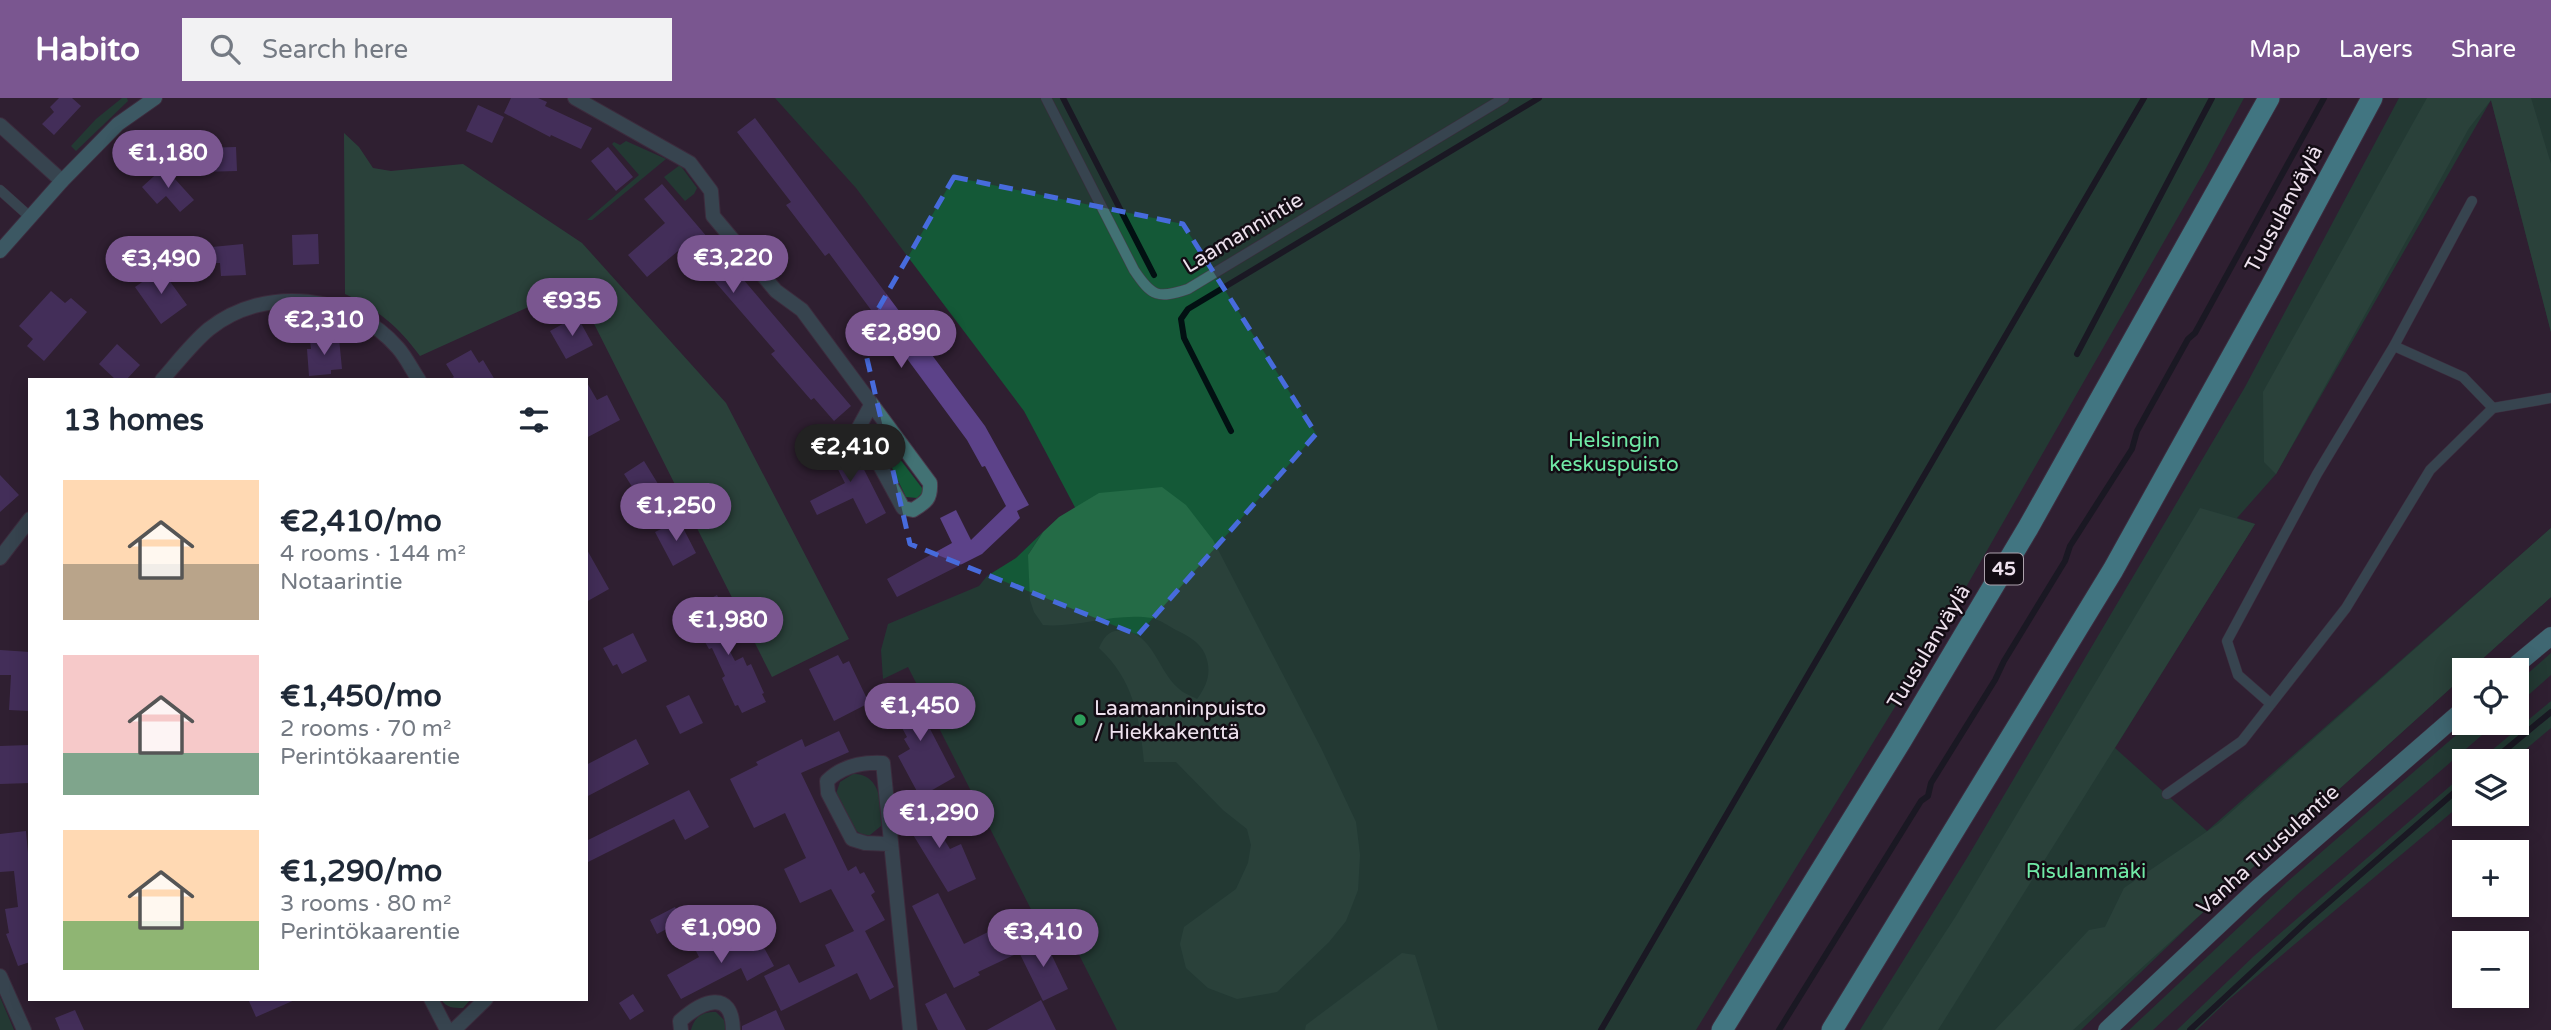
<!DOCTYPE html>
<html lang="en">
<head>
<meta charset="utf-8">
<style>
  body { margin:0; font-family:"Varela Round",sans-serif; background:#f2f2f3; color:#1f2937; height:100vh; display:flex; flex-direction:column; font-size:26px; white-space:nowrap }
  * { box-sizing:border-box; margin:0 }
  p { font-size:23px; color:#747a83 }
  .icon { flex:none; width:38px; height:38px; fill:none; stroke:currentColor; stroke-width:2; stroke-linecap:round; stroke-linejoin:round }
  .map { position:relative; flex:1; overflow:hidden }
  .details { position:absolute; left:28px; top:280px; width:560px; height:623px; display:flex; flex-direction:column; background:#fff; border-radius:0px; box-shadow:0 4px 18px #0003 }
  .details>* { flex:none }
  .buttons { position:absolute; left:2452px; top:560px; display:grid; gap:14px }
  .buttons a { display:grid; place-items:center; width:77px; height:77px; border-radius:0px; background:#fff; box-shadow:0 4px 18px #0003; font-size:35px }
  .price { position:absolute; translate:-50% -60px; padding:0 16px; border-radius:24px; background:#7a5690; color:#fff; font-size:23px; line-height:46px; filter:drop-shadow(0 2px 4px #0008) }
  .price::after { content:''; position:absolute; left:50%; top:42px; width:21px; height:16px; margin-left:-10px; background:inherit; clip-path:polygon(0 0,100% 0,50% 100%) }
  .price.on { background:#222; color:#fff }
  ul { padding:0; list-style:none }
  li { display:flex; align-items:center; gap:21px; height:175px; padding:0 35px }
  li span { display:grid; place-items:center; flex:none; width:196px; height:140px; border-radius:0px; color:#555 }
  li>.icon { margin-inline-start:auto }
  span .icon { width:84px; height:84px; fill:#fffc; stroke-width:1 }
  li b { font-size:30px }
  h2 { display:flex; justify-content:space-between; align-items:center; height:84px; padding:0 35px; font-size:30px }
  header { display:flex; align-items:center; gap:42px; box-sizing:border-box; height:98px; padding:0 35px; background:#7a5690; color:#fff }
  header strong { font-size:33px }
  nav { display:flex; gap:38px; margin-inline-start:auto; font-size:24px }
  .search { width:490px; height:63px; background:#f2f2f3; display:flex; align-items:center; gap:18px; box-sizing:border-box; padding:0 24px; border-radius:0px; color:#747a83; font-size:26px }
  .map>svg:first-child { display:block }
</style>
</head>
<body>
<header>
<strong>Habito</strong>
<div class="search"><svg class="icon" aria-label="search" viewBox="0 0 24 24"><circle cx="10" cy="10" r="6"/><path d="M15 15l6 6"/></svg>Search here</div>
<nav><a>Map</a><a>Layers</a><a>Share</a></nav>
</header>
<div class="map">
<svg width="2551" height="932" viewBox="0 0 2551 932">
  <rect width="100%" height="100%" fill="#2f1f31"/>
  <path fill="#145937" d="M122,0H127L128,3L76,53L71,48L96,21Z
    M775,0H2244L2205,72L1930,552L1696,932H1117L1059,817L1039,827L908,569L883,581L881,552L888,526L979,488L987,478L1016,460L1043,434L1028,457L1078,415L1024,313L856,90Z
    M2399,0H2551V234L2491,2L2276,376L2237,420L2255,426L2115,650L2207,733L2551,430V499L2470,572H2464V578L2197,820L2081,932H1860L1967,760L2245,289Z
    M626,43L666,61L592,122H587L639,77L612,46L614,44L620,47Z
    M680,67L697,90L694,96L685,103L664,79Z
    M874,327L922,390V395L917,400L906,399L873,331Z
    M2551,555V577L2517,607V585Z
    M2551,603V630L2512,663H2479Z
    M2470,625H2496L2299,795L2153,932H2129L2287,784Z
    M853,676C880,675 883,707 881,728L870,737C850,739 843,711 836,696L840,684Z
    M2464,676V704L2226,904L2197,932H2177L2254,858Z
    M0,899L14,932H0Z
    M716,914L724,922L726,932H691C695,918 702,914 716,914Z"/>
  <path fill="#246b46" d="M2427,0H2531L2551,66V234L2491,2L2469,30L2276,376L2264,364L2263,294Z
    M344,35L359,49L373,70L391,73L463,66L582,145L726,305L849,541L772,579L575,188L420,258C399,229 377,211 345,196Z
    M1162,389L1186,407L1213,442L1321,650L1356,724L1360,757L1358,792L1346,823L1329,844L1277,894L1237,901L1208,890L1186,870L1180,846L1184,829L1236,791L1248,765L1251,747L1247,731L1223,712L1176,664H1144C1140,620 1133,581 1099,550C1104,539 1109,531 1123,533C1153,535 1158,573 1178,590C1183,595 1191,598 1197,601C1208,586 1212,573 1205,556C1200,544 1187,537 1176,532C1169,528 1160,522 1152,520C1115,514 1079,530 1043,527L1034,514L1030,502L1028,457L1043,434L1059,419L1099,395Z
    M2200,410L2255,426L1938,932H1882L1956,818Z
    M2551,430V499L2470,572H2464V578L2073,932H1995L2089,832L2105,829L2124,790L2218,726Z
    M1402,855L1415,857L1438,932H1305L1306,927Z
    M441,901H471L463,910C454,910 446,910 441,901Z"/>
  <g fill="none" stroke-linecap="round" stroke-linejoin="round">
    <path stroke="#021012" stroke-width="6" d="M1063,0L1154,177
      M2077,256L2212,0
      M1231,333L1184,240L1181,221L1188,211L1539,0
      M2492,663L2551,614
      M1601,932L2144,0
      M1779,932L1921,703L1928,698L1931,685L1995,582L2004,563L2065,463L2070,448L2132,351L2137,333L2188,241L2195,235L2324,0
      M2190,932L2306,824L2464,686"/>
  </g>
  <path fill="#5c4289" d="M59,0H72L81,8L54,37L42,26L54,14L50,9Z
    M511,0H538L547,4L545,8L592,30L581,51L551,37L550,39L504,15Z
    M478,7L504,19L492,45L466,33Z
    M755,20L985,328L1029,407L1017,413L1020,420L982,456L897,499L887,481L952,445L940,420L956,412L971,442L1006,408L985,368L982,369L967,342L829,155L825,158L786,107L791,104L737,34Z
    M236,49L237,73L201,74L200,50Z
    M608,49L633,79L616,93L591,63Z
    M164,69L194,102L180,114L166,98L157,106L142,89Z
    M662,86L851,308L834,323L814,300L811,302L771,256L775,253L684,148L647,179L628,157L665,125L644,101Z
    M318,136L319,166L293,167L292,137Z
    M243,146L246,177L221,178L220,165H213L212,149Z
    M161,171L187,207L161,226L135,189Z
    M51,193L65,205L71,200L87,214L44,263L27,248L33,241L19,228Z
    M577,218L593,247L566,261L550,233Z
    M339,240L342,271L331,272V276L309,278L307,251H311L310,242Z
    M117,246L140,267L126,282H116L99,266Z
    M471,252L479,265L483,262L495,282H449L454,279L446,266Z
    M586,283L597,302L607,297L620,322L586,340Z
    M847,338L886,415L866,426L853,400L817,417L810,403L845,385L826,348Z
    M644,363L663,394L643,406L624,376Z
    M0,377L19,397L0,414Z
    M679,422L696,455L673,468L655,434Z
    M586,450L609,491L586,504Z
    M717,497L727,516L723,518L729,529L720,535L735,563L743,559L747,568L751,566L764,595L762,596L766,604L742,615L738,607L735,608L722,580L725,578L712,550L709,551L695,527L699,524L691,511Z
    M633,535L647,563L622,576L617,566L613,568L603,550Z
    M0,552L30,554V613L9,612L11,577H0Z
    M838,557L843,566L849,563L869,605L834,623L809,571Z
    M914,587L934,624L928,627L955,679L920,699L898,658L910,651L904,641L907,639L887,602Z
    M689,597L703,625L680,636L666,608Z
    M839,633L849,654L801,675L848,773L856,768L860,776L864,774L875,794L871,797L885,822L865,833L894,889L870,902L857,875L781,913L764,878L789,866L799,885L835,868L825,847L854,833L831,791L800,805L784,771L806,760L785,715L754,730L730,681L758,667L756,664L802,641L805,649Z
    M636,641L649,666L586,699V667Z
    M30,647V685L0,686V648Z
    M689,692L709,729L685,742L674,721L586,765V743Z
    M922,705L950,751L961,746L976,781L948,794L901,717Z
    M26,733L30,777V864L18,868L6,836L9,835L5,811L18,809L14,773L0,774V736Z
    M938,795L964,846L1000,828L1014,857L978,874L980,877L954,890L912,808Z
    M675,809L682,823L657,836L650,822Z
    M756,835L774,868L747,883L741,870L681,901L667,877L699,859L694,849L708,841L717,857Z
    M1043,839L1068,891L1043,903L1018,852Z
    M946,895L966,932H938L925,906Z
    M633,896L644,913L630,922L619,905Z
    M248,901H297L256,919Z
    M1041,902L1056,932H987Z
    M75,912L84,932H60L55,920Z
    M776,912L785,932H742V928Z"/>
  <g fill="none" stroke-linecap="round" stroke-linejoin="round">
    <g stroke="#4a3a4b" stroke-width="11">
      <path id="lane" d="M1046,0L1134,172C1152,199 1158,201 1188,191L1504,0
        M0,92L30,119
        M2394,248L2463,279L2493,310L2551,300
        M2271,606L2238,577L2227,543L2317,376L2394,248L2472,103
        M2167,696L2242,643L2346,510L2430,372L2493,310"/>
    </g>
    <g stroke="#4a3a4b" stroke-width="16">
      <path id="street" d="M575,0L690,65L711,93L713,118L776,193L802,212L930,385C931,401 926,404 913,412L903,410L859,329L871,307
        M0,27L62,83
        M162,282C177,265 192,245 209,231C266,186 352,197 398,250C406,259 412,272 419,282
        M0,460L30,421
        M890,746L865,745L852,741L828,695L827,683C842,668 863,664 883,665L910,932
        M0,878L24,932
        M431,901L447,932
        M454,932L486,901
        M681,932L680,923C702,903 732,890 733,932"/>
    </g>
    <g stroke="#4a3a4b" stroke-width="16">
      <path id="secondary" d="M0,153L62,83L118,26L155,0"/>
    </g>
    <g stroke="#4a3a4b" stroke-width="19">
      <path id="primary" d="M2510,572L2551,538
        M2107,932L2257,791L2464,611"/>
    </g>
    <g stroke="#4a3a4b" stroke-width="23">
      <path id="highway" d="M1722,932L1901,643L2028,430L2269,0
        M1832,932L2113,472L2271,188L2372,0"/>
    </g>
    <use href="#lane" stroke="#427274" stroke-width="10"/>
    <use href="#street" stroke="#427274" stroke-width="14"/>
    <use href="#secondary" stroke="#4d9da0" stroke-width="14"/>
    <use href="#primary" stroke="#53bfc2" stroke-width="18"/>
    <use href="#highway" stroke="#57dde2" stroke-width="21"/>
  </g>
  <path d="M0 0H2551V932H0ZM954,79L1183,126L1316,336L1138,537L910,446L862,239Z" fill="#2f1f31" fill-opacity=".55" fill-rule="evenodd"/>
  <path fill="none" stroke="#476bdc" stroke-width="5" stroke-dasharray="14 9" stroke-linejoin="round" d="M954,79L1183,126L1316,336L1138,537L910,446L862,239Z"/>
  <circle fill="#2e9e5b" stroke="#130c14" stroke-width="2.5" cx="1080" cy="622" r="7"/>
  <g text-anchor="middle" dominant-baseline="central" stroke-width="5" stroke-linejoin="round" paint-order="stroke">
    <rect fill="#130c14" stroke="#aca1ac" stroke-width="2" x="1985" y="455.5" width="38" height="31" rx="5"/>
    <g font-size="19" font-weight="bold" fill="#ede1ed">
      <text x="2004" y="471">45</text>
    </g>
    <g font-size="21" fill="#ede1ed" stroke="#130c14">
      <text transform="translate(2284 111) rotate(-62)">Tuusulanväylä</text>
      <text transform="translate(1243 135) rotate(-31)">Laamannintie</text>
      <text transform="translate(1929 549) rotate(-59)">Tuusulanväylä</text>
      <text transform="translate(2268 752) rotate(-42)">Vanha Tuusulantie</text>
    </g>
    <g font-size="21" fill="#70e9a6" stroke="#130c14">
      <text x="1614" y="342">Helsingin<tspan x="1614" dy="24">keskuspuisto</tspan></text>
      <text x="2086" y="773">Risulanmäki</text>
    </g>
    <g font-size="21" fill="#ede1ed" stroke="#130c14" text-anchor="start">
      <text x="1094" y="610">Laamanninpuisto<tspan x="1094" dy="24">/ Hiekkakenttä</tspan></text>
    </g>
  </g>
</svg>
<div class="buttons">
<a><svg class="icon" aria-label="locate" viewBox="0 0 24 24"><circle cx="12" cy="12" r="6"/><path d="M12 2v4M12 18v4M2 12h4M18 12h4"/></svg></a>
<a><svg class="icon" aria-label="layers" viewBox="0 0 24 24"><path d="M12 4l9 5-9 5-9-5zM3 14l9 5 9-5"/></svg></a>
<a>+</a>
<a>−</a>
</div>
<b class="price" style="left:168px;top:92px">€1,180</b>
<b class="price" style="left:733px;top:197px">€3,220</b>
<b class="price" style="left:161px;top:198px">€3,490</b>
<b class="price" style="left:572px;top:240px">€935</b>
<b class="price" style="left:324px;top:259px">€2,310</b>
<b class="price" style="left:901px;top:272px">€2,890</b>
<b class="price on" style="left:850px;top:386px">€2,410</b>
<b class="price" style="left:676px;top:445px">€1,250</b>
<b class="price" style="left:728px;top:559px">€1,980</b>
<b class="price" style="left:920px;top:645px">€1,450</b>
<b class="price" style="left:939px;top:752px">€1,290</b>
<b class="price" style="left:721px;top:867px">€1,090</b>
<b class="price" style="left:1043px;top:871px">€3,410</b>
<section class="details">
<h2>13 homes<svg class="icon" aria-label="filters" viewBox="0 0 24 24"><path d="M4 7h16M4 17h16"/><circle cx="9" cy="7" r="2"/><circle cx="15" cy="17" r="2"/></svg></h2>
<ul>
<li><span style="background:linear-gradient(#ffd9b3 60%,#b9a48a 0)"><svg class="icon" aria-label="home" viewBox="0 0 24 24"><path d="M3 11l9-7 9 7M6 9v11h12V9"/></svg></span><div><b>€2,410/mo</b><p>4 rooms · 144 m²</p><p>Notaarintie</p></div></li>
<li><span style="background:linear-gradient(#f6c9c9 70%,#7fa58c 0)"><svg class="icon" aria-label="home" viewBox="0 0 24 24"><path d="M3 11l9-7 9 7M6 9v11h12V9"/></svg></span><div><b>€1,450/mo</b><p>2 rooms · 70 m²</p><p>Perintökaarentie</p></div></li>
<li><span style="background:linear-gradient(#ffd9b3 65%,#8fb573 0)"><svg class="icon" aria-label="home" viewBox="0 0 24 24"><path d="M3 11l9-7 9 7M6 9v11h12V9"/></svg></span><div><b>€1,290/mo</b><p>3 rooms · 80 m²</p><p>Perintökaarentie</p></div></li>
</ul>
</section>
</div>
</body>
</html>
